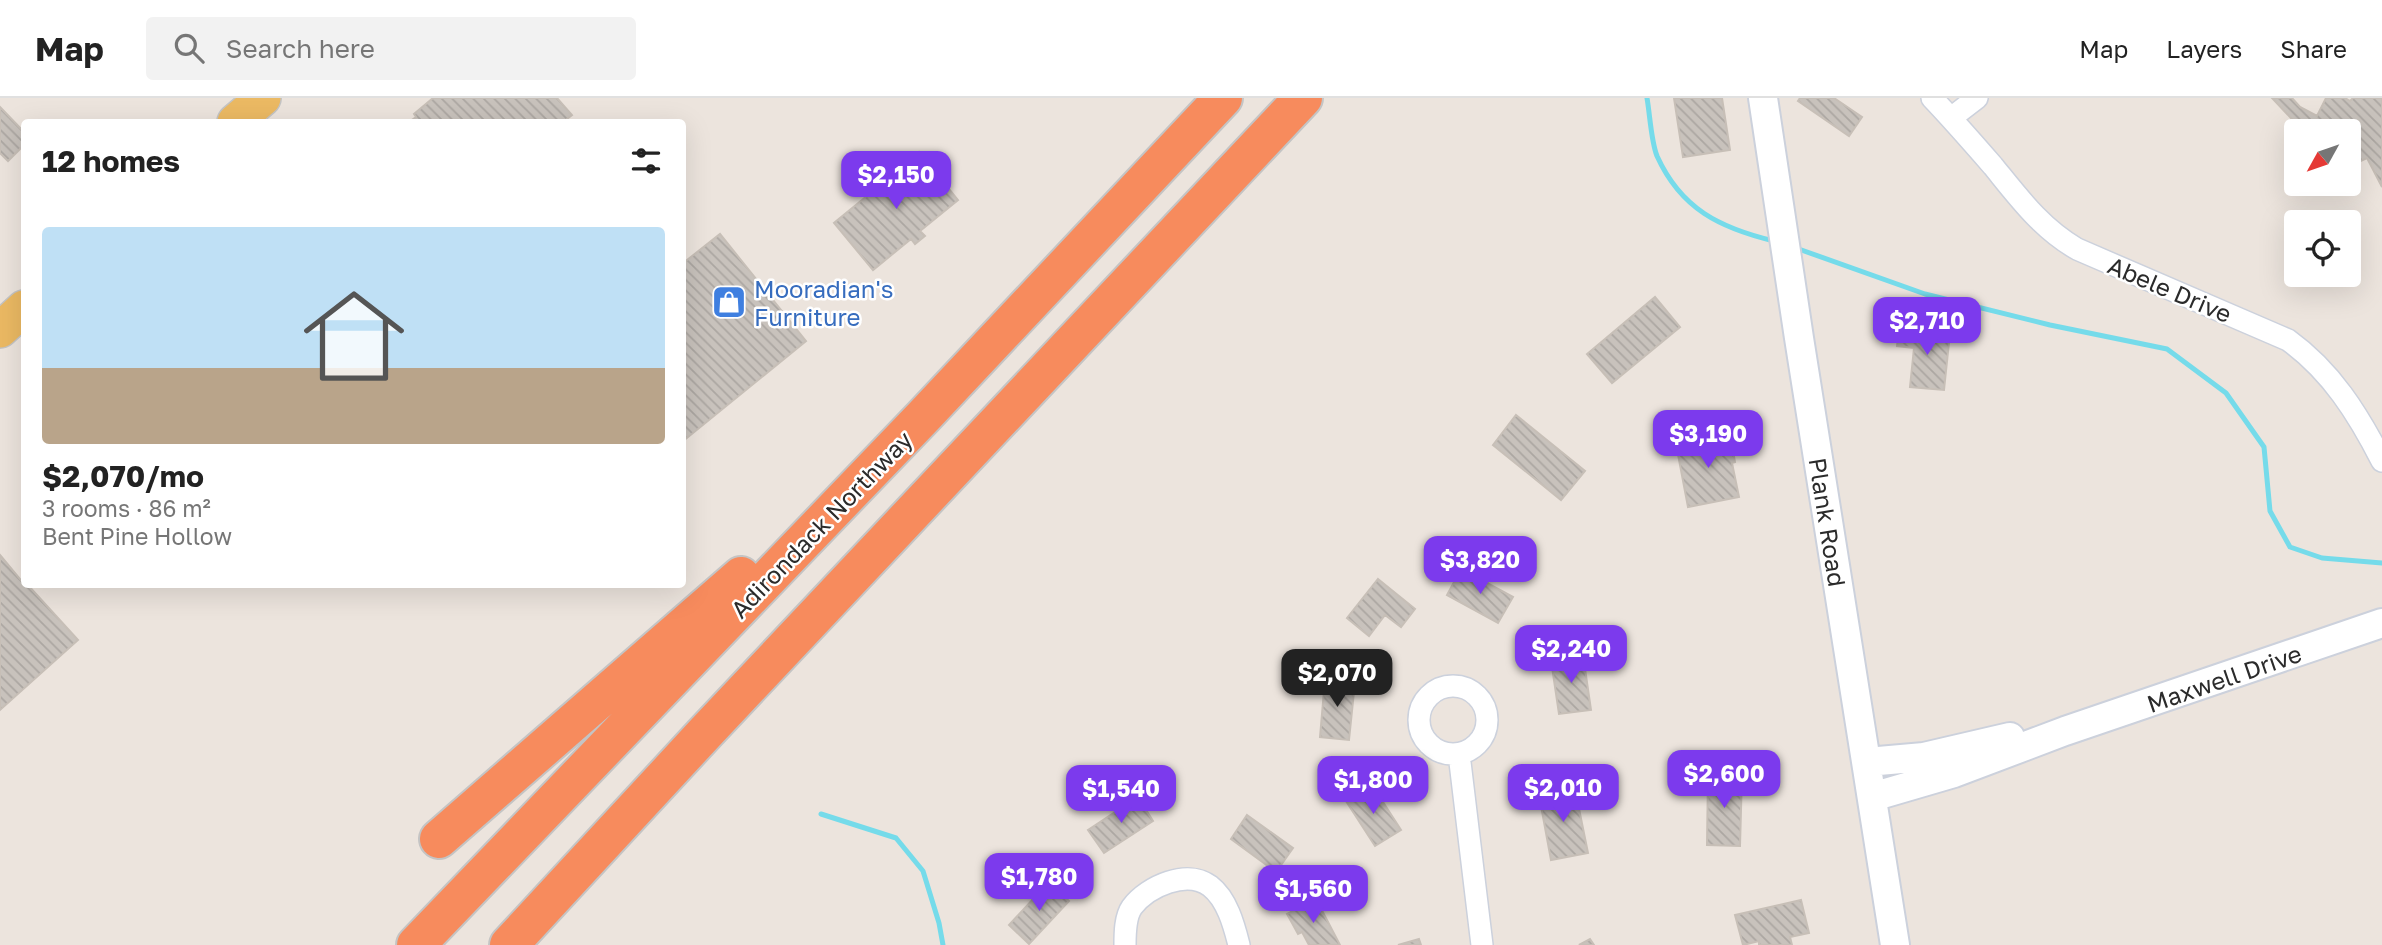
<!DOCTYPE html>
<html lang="en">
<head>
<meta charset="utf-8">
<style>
  body { margin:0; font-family:"Golos Text",sans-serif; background:#f2f2f2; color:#222; height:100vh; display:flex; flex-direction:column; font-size:26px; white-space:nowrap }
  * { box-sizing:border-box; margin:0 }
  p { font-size:23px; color:#767676 }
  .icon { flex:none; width:38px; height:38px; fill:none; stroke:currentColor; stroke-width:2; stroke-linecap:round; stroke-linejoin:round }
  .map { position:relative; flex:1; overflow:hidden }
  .details { position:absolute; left:21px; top:21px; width:665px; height:469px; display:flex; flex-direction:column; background:#fff; border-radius:7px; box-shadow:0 7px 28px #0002 }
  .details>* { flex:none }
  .needle { width:46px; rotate:230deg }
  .tools { position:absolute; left:2284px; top:21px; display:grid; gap:14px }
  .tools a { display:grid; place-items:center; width:77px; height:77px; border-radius:7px; background:#fff; box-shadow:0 7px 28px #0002; font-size:35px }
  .price { position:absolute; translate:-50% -60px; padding:0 16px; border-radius:14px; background:#7c3aed; color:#fff; font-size:23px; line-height:46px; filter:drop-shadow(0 2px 4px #0008) }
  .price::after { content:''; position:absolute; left:50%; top:42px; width:21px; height:16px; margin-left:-10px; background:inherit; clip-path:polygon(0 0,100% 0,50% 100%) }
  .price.on { background:#222; color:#fff }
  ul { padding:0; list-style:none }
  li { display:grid; align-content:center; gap:14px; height:371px; padding:0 21px }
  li+li { border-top:2px solid #e0e0e0 }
  li span { display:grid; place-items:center; height:217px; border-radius:7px; color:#555 }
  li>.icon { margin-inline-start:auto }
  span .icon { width:126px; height:126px; fill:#fffc; stroke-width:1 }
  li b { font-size:30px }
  h2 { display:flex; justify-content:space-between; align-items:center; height:84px; padding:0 21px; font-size:30px }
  header { display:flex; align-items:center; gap:42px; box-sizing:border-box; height:98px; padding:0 35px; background:#fff; border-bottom:2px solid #e0e0e0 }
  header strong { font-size:33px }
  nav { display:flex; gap:38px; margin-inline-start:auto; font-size:24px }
  .search { width:490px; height:63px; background:#f2f2f2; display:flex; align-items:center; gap:18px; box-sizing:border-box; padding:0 24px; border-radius:7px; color:#767676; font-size:26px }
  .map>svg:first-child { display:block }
</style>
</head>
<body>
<header>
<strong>Map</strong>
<div class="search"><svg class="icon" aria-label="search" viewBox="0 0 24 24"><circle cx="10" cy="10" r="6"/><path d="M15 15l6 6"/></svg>Search here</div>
<nav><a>Map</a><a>Layers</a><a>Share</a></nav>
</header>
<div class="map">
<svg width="2382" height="847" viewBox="0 0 2382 847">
  <defs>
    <pattern id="building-back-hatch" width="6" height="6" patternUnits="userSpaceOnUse" patternTransform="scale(1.75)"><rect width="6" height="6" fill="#c8c2bc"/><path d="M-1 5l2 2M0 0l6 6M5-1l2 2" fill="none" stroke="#aca7a2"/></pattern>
  </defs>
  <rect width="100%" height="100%" fill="#ece4dd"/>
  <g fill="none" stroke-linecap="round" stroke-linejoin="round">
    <path stroke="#75dbea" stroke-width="5" d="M1647,0C1650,17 1651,43 1657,58C1681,111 1720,130 1774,143
      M1793,149L1925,196L2050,227L2167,251L2226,295L2264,349L2270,413L2290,449L2322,460L2382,465
      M821,716L896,740L923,773L939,825L943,847"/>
  </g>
  <path fill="url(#building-back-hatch)" stroke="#c7bfb7" stroke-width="2" d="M433,0H557L572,17L563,24H409L416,19L414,16Z
    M1674,0H1722L1730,52L1683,59Z
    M1800,0H1834L1862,19L1849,38L1798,3Z
    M2272,0H2292L2300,9L2317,18L2326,0H2345L2350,3L2353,0H2382V89L2367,60L2348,69V33H2303Z
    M0,9L24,34V47L8,63L0,55Z
    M919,54L958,102L920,133L925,138L915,146L911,141L873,172L834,125L873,93L867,86L875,79L881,86Z
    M720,136L806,243L682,344V166Z
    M1655,199L1680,229L1612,285L1587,256Z
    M1899,230L1950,235L1944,292L1910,289L1914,250L1897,248Z
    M1516,317L1585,373L1561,402L1493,347Z
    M1730,336L1735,364L1732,365L1739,399L1688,409L1676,346Z
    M0,457L24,486H27L78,542L0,612Z
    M1461,471L1513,499L1498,525L1447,497Z
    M1378,481L1415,511L1401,529L1385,517L1369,538L1347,520Z
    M1583,557L1591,612L1559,616L1551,562Z
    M1325,581L1355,584L1349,642L1320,639Z
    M1708,676H1742L1740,748L1707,747Z
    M1372,687L1401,732L1375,748L1346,703Z
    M1575,691L1588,755L1551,762L1539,697Z
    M1138,699L1153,723L1104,755L1088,732Z
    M1247,717L1293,750L1276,774L1231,741Z
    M1049,784L1069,803L1029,846L1009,827Z
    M1316,801L1340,847H1309L1302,834L1298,836L1287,816Z
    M1801,802L1809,835L1790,839L1792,847H1759V843L1743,847L1735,817Z
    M1419,841L1421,847H1398Z
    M1590,841L1594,847H1579Z"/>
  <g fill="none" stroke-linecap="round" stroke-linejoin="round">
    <g stroke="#ccd1dc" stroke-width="24">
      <path id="minor" d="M1932,0C1953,22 1973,45 1993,68C2019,100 2041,130 2077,151L2288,242C2331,273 2358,316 2382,363
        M1951,20L1977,0
        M1419 622a34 34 0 1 1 68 0a34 34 0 1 1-68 0Z
        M1459,656L1482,847
        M1125,847C1125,835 1125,819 1132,809C1148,788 1187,771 1210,788C1227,801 1234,827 1239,847"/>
    </g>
    <g stroke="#ccd1dc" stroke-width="32">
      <path id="tertiary" d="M1763,0L1799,240L1895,847
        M1867,664L1924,659L2010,639
        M1872,699L1954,675L2065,633L2382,525"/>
    </g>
    <g stroke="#c4c4c4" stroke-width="38">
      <path id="primary" d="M235,24L263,0
        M0,232L24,210"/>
    </g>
    <g stroke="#c4c4c4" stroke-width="42">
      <path id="motorway" d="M439,741L741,478
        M416,847L924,318L1223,0
        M509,847L705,635L1303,0"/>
    </g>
    <use href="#minor" stroke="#fff" stroke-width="21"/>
    <use href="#tertiary" stroke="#fff" stroke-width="28"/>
    <use href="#primary" stroke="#ebb963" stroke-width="35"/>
    <use href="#motorway" stroke="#f78b5d" stroke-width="38"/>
  </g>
  <defs>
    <g id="shop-square" transform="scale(1.75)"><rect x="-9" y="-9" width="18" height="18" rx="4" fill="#3f7fe0" stroke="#fff"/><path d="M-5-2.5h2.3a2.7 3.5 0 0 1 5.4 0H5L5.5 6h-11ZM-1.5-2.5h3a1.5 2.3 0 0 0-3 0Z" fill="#fff"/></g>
  </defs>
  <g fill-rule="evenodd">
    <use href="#shop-square" x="729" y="204"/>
  </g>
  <g text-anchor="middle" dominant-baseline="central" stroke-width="5" stroke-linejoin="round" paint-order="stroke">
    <g font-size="24" fill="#366cbe" stroke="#fff" text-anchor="start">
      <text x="754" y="190">Mooradian's<tspan x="754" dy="28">Furniture</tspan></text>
    </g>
    <g font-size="24" fill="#2b2b2b" stroke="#fff">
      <text transform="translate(2170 191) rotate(23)">Abele Drive</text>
      <text transform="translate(1828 424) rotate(81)">Plank Road</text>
      <text transform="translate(821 426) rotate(-46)">Adirondack Northway</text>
      <text transform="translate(2224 580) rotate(-19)">Maxwell Drive</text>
    </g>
  </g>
</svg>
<div class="tools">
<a><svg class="needle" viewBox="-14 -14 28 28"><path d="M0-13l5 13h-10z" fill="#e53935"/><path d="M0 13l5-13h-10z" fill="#767676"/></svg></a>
<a><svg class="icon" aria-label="locate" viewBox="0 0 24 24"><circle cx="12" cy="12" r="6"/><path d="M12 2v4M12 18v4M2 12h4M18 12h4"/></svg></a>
</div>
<b class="price" style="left:896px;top:113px">$2,150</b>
<b class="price" style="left:1927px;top:259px">$2,710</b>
<b class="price" style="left:1708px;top:372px">$3,190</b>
<b class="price" style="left:1480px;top:498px">$3,820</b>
<b class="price" style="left:1571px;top:587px">$2,240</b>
<b class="price on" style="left:1337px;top:611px">$2,070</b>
<b class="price" style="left:1724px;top:712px">$2,600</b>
<b class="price" style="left:1373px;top:718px">$1,800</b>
<b class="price" style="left:1563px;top:726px">$2,010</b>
<b class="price" style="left:1121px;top:727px">$1,540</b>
<b class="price" style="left:1039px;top:815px">$1,780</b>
<b class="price" style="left:1313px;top:827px">$1,560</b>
<section class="details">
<h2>12 homes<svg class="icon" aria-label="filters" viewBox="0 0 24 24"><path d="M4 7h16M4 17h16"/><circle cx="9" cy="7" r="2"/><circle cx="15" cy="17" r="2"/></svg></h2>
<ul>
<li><span style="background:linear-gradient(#bfe0f5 65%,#b9a48a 0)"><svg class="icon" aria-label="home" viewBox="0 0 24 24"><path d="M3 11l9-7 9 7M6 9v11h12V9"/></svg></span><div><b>$2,070/mo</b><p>3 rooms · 86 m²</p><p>Bent Pine Hollow</p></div></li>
</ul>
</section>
</div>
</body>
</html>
